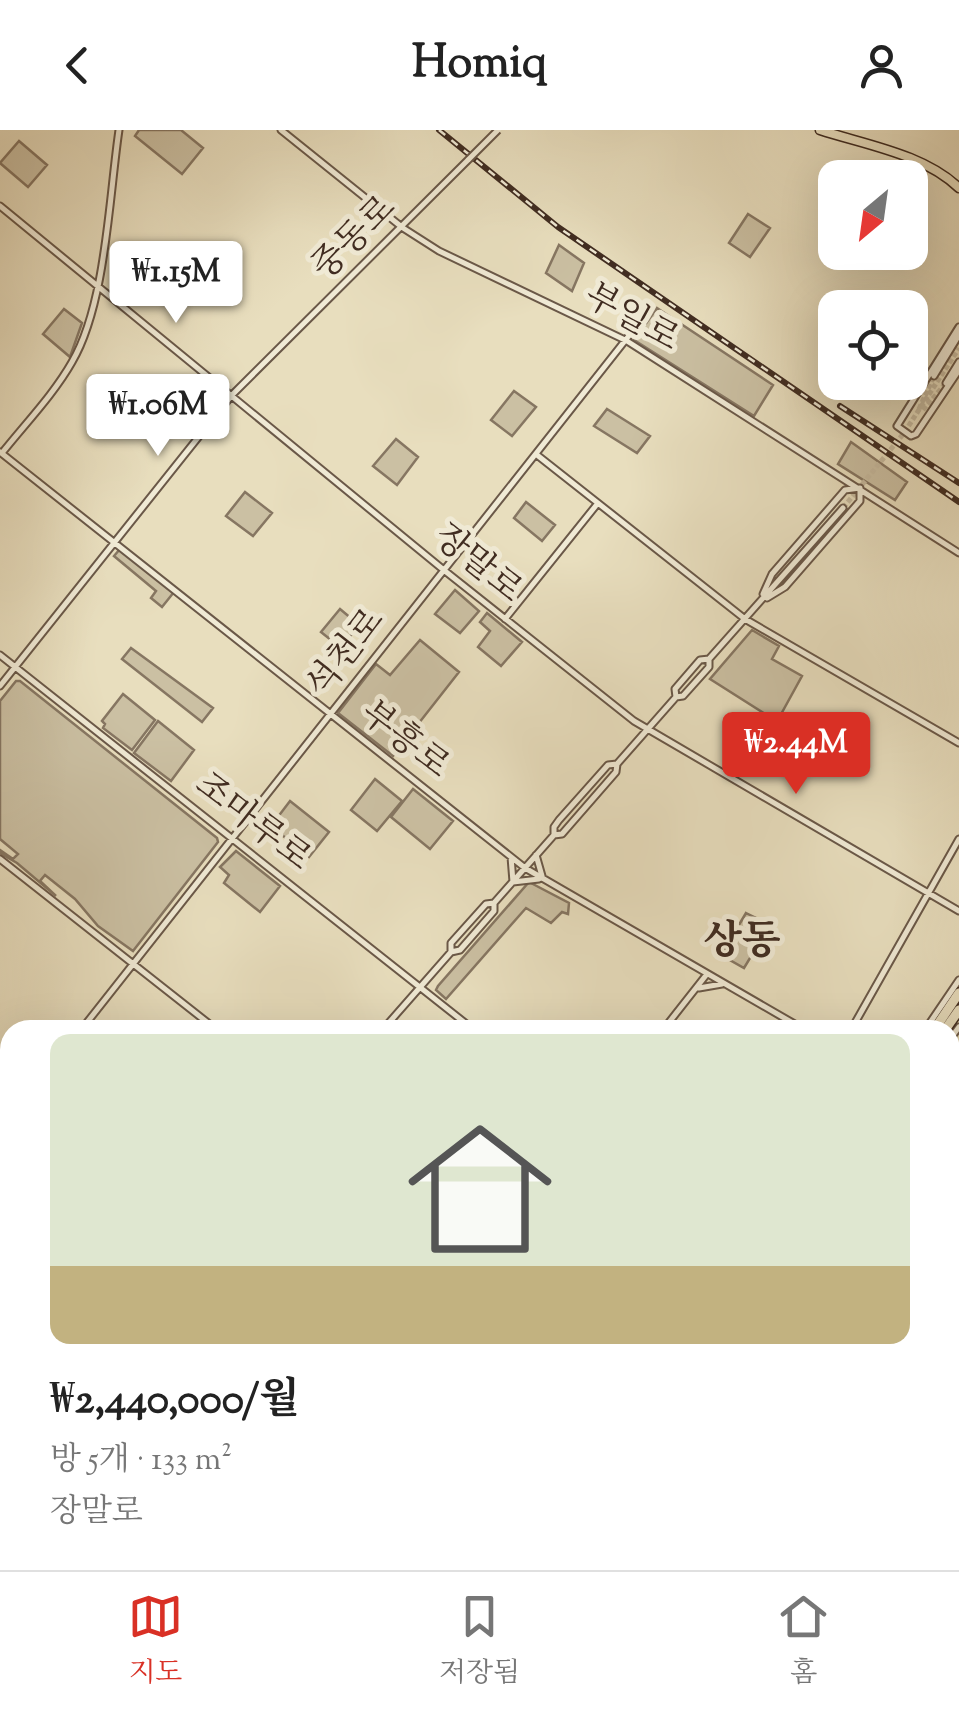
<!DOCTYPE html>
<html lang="ko">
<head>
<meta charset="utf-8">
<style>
  body { margin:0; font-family:"Sorts Mill Goudy","Noto Serif KR",serif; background:#f2f2f2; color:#222; height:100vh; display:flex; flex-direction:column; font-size:38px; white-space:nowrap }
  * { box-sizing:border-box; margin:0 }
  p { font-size:32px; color:#767676 }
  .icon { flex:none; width:55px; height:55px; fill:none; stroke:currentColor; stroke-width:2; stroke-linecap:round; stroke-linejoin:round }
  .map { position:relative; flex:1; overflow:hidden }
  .drawer { position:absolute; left:0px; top:890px; width:960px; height:550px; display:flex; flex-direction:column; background:#fff; border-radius:30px 30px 0 0; box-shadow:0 10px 40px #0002 }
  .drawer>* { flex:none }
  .needle { width:65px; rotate:209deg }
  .buttons { position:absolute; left:818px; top:30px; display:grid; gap:20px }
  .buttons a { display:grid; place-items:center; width:110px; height:110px; border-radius:20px; background:#fff; box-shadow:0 10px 40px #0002; font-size:50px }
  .price { position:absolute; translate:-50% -85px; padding:0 22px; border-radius:10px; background:#fff; color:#222; font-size:32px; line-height:65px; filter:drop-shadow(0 2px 5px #0008) }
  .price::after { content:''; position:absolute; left:50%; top:60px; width:30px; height:22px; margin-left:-15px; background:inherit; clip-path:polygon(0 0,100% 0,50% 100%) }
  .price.on { background:#d93025; color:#fff }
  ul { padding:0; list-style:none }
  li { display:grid; align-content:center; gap:20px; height:530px; padding:0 50px }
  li+li { border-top:2px solid #e0e0e0 }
  li span { display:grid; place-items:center; height:310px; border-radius:20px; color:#555 }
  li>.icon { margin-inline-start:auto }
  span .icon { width:180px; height:180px; fill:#fffc; stroke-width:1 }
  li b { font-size:42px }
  header { display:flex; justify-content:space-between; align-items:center; height:130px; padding:0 50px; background:#fff; font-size:45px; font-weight:800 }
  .tabs { display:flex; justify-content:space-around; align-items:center; height:140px; border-top:2px solid #e0e0e0; background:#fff; font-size:28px; color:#767676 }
  .tabs a { display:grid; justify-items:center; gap:5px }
  .tabs .on { color:#d93025 }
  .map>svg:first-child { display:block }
</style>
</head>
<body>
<header><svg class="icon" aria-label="back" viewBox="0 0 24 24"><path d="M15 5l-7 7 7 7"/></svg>Homiq<svg class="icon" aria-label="person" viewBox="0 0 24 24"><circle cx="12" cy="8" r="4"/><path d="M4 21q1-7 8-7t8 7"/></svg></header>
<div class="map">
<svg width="959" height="1440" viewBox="0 0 959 1440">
  <rect width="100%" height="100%" fill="#e8debe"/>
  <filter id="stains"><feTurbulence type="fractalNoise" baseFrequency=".002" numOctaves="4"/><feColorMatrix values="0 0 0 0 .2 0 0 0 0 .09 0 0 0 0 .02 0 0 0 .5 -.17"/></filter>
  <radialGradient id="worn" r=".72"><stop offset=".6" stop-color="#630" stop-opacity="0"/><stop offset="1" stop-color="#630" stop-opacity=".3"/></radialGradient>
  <path fill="#cbc0a3" stroke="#867662" stroke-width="2.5" d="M139,0H181L203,18L182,44L135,6Z
    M19,11L47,35L28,57L0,33Z
    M748,84L770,98L750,127L729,113Z
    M559,115L584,133L572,161L546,143Z
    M657,178L773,255L754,286L634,210Z
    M64,179L82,193L70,227L43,204Z
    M514,261L536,277L512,306L491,290Z
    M607,279L650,306L637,323L594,296Z
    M396,309L418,327L397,355L373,336Z
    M851,312L907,352L895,370L838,334Z
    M245,362L272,383L253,406L226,386Z
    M526,372L555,395L542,411L514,388Z
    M120,419L174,462L162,477L151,468L156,461L114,426Z
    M455,460L479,481L460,503L435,484Z
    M340,479L359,495L341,518L321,502Z
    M487,483L522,512L501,536L478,517L490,501L480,492Z
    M752,500L779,516L772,529L802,546L780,586L773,589L710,549Z
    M420,510L459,542L393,626L338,583L376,534L390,545Z
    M131,518L213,578L202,592L122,529Z
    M16,551H20L217,708L218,712L133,821L98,796L75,769L45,745L40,751L56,766L17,733L0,723V720L13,729L18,724L0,709V571Z
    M123,564L155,590L132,620L103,598L105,594L102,591Z
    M158,591L194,620L171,651L134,623Z
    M375,649L402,671L377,701L351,680Z
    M413,659L453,691L430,719L391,687Z
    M290,671L329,702L309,727L271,696Z
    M236,721L280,756L260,782L224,753L229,745L220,737Z
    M529,752L569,773L568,784L562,782L551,793L526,778L446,869L436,860L438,856Z
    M746,783L770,795L744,838L721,825Z
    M725,1430H829L826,1440H744Z"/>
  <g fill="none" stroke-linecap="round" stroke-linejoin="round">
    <path stroke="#83725f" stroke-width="2.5" d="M7,1362L10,1359"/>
    <path stroke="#c6ba9f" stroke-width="5" stroke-dasharray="5 2.5" stroke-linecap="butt" d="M919,279L934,246
      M923,280L946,253
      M843,378L904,303L959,218"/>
    <g stroke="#6a5848" stroke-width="9">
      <path id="minor" d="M281,0L403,98L439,121L627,211L959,423
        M0,76L445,441L634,591L959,781
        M959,197L897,296L911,306L916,304L959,240
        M934,246L959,205
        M946,253L959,232
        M0,322L525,738L805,900
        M2,323C25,294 54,264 72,232C106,174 109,67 119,0
        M537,325L745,489L959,613
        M763,464L772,444L845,360L860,358
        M767,468L785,457L860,371V358
        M505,489L598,373
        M0,525L474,900
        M0,556L232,265L469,29
        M676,567L675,559L700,530L709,529
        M554,705V697L559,690L608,635L617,634
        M536,725L542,746
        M511,727L513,752L539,749
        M0,729L217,900
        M451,822V813L486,774L494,773L554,705L562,704L616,642L617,634L676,567L683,566L709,537V529L843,378
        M699,858L722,854
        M81,900L650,179
        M375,900L386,896L451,822L460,820L494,781V773
        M663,900L707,844
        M851,900L959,709
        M925,900L959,850
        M950,909L959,897
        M0,925L10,933
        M950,981L959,986
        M0,1003L10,991
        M950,1173L959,1179
        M0,1335L10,1324
        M0,1376L10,1384
        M950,1393L959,1399
        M68,1430L81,1440
        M318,1430L331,1440
        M495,1430L505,1438
        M688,1430L703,1440
        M700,1430L715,1440
        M714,1430L727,1440
        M236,1440L244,1430
        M548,1440L555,1430"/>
    </g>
    <g stroke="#402c21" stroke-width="11">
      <path id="major" d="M820,0C866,15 924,24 959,58
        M950,1153L959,1142
        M834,1440L837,1430"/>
    </g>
    <g stroke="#402c21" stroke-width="12">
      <path id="highway" d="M934,900L959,863
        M945,900L959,880
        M510,1440L518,1430
        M518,1440L526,1430
        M532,1440L539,1430
        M541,1440L549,1430"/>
    </g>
    <use href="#minor" stroke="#f0ead5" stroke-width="5"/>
    <use href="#major" stroke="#e8debe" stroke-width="8"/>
    <use href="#highway" stroke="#e8debe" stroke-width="9"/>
    <g stroke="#402c21" stroke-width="6">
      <path id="rail" d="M439,0L558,97L959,372
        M840,276L959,353"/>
    </g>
    <use href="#rail" stroke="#f0ead5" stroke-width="2.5" stroke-dasharray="8" stroke-linecap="butt"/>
    <g stroke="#6a5848" stroke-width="9" stroke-linecap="butt">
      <path id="minor-bridge" d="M469,29L498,0"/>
    </g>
    <use href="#minor-bridge" stroke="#f0ead5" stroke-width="5"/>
  </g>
  <g text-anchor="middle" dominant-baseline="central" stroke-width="10" stroke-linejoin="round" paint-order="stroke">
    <g font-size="35" fill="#402c21" stroke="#f0ead5">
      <text transform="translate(355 109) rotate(-45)">중동로</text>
      <text transform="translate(631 189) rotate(29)">부일로</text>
      <text transform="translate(477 435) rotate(39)">장말로</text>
      <text transform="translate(347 524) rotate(-52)">석천로</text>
      <text transform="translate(404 611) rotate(38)">부흥로</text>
      <text transform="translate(252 693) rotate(38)">조마루로</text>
    </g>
    <g font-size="40" font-weight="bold" fill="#402c21" stroke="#f0ead5">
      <text x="742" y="813">상동</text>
    </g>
  </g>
  <rect width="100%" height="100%" filter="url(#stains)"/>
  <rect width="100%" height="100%" fill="url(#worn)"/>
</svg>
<div class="buttons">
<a><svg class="needle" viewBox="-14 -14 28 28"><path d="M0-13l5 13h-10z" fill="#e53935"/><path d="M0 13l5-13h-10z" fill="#767676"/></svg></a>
<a><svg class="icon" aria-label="locate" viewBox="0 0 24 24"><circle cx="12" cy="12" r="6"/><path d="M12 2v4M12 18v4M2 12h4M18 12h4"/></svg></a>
</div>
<b class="price" style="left:176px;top:196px">₩1.15M</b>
<b class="price" style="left:158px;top:329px">₩1.06M</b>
<b class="price on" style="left:796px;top:667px">₩2.44M</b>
<section class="drawer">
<ul>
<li><span style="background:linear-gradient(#dfe7d0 75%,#c2b280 0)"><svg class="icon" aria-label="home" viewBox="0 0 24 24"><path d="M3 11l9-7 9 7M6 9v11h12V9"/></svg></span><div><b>₩2,440,000/월</b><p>방 5개 · 133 m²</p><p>장말로</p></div></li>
</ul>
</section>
</div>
<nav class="tabs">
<a class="on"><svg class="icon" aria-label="map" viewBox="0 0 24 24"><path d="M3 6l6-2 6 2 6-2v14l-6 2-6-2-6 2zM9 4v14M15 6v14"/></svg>지도</a>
<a><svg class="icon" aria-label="saved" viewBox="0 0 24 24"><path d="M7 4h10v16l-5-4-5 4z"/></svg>저장됨</a>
<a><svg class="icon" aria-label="home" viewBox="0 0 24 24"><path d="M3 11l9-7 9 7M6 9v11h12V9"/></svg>홈</a>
</nav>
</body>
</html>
